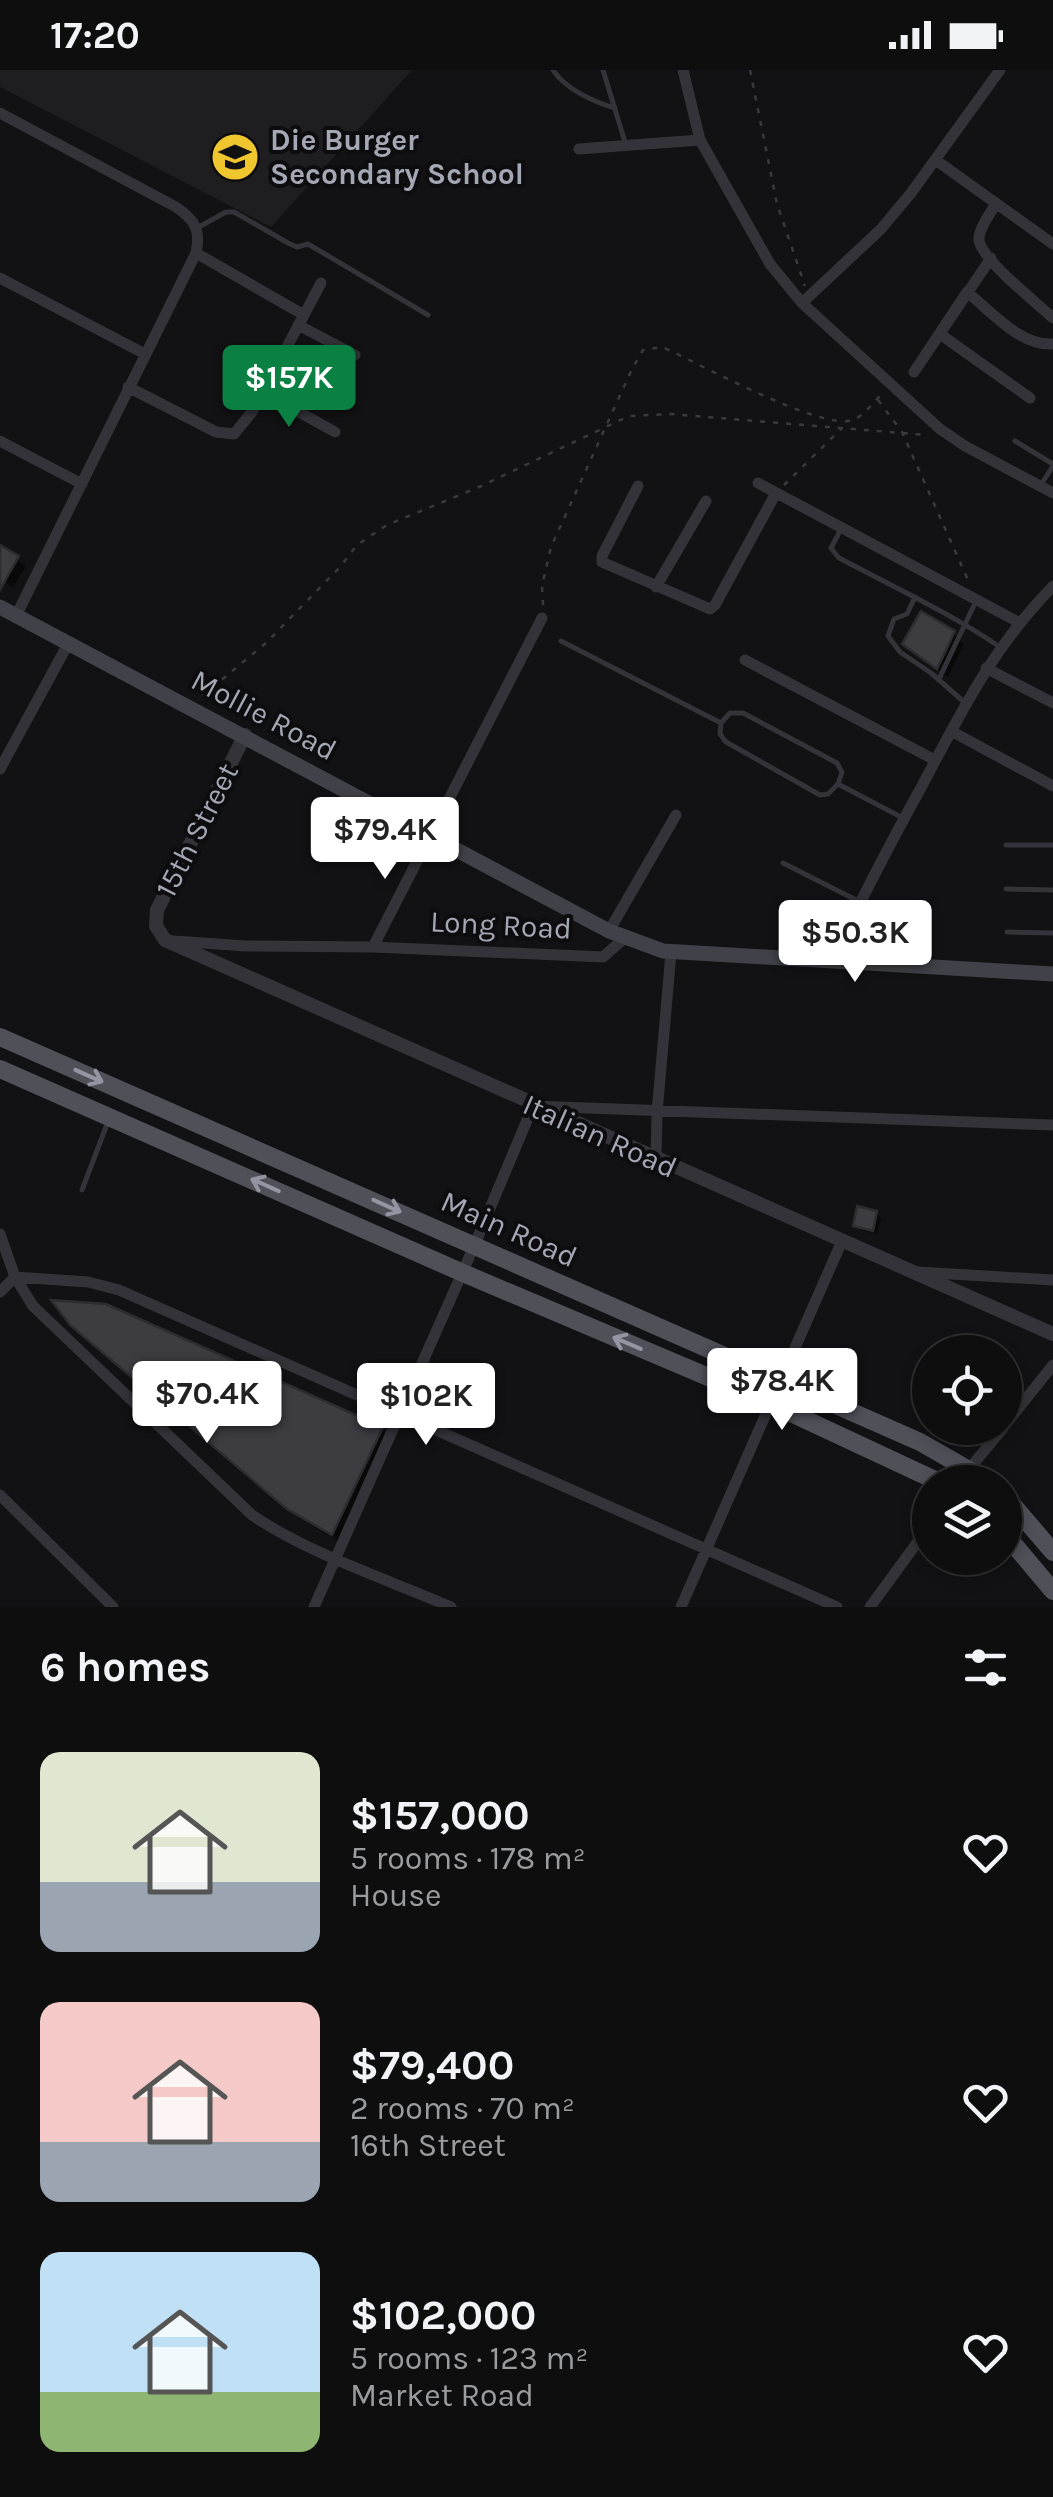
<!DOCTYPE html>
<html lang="en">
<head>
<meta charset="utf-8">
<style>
  body { margin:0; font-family:Karla,sans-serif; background:#1c1c1d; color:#f1f3f6; height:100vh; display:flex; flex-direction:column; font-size:38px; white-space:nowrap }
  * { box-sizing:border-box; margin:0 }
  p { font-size:32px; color:#9b9c9e }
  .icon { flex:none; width:55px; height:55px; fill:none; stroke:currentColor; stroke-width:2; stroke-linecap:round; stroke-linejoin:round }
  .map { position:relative; height:1537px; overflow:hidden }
  .details { display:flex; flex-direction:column; background:#0e0e0f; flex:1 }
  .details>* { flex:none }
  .controls { position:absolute; left:912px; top:1265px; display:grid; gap:20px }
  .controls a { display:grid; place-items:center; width:110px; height:110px; border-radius:50%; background:#0e0e0f; box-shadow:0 5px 15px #0003,0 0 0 2px #2e2e2f; font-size:50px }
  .price { position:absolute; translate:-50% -85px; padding:0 22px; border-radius:10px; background:#fff; color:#222; font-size:32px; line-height:65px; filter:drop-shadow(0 2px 5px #0008) }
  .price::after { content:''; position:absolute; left:50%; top:60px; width:30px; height:22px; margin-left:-15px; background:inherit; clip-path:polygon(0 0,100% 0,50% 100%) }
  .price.current { background:#0b8043; color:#fff }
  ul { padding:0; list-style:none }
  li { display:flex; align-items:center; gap:30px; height:250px; padding:0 40px }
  li span { display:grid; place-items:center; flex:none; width:280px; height:200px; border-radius:20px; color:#555 }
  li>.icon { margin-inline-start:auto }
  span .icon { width:120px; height:120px; fill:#fffc; stroke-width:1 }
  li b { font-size:42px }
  h2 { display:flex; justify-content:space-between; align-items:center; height:120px; padding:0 40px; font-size:42px }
  .status { display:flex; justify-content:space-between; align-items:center; height:70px; padding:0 50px; background:#0e0e0f; direction:ltr }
  .status svg { height:28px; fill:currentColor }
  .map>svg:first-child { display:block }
</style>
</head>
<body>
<div class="status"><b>17:20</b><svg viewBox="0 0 49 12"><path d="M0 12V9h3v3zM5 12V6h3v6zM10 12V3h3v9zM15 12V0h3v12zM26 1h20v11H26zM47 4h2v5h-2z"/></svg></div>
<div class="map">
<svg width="1053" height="1537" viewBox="0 0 1053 1537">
  <rect width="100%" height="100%" fill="#121214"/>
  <path fill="#1e1e21" d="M0,0H412L271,157L0,17Z"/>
  <path fill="#0007" d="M0,478L26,496L13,517L0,510Z
    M953,563L964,574L948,607L905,574Z
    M876,1143L881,1148L877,1164L860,1160L855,1155Z
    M84,1266L381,1359L392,1370L344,1474L301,1449Z"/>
  <path fill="#3c3c41" stroke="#2d2c30" stroke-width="2.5" d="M0,475L19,486L0,520Z
    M921,541L955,561L937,599L902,574Z
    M857,1136L877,1141L873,1161L853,1156Z
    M51,1230L106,1234L383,1357L332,1465L287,1439L70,1255Z"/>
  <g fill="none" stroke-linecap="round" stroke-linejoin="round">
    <path stroke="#393a40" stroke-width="2.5" stroke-dasharray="5 8" stroke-linecap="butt" d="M750,0L777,134L805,216
      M878,330L902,362L968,510
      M784,415L842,358
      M543,535L542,516L551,477L632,299L643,280L662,277C697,292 820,361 853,350C864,346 873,332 882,324
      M202,626L266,573L340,497L357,475L387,455L479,417L629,346L670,344L926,365"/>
    <path stroke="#333339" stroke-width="5" d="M553,0C565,19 594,32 615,38
      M603,0L625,72
      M197,158L226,142H234L288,173L297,177L308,174L428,245
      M1015,371L1053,394
      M1042,413L1053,396
      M840,461L831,478L839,488C894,517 948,542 1000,577
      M915,527L907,544L894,549L888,566L900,582L931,603L964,632
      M561,571L721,653L720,664L726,672L820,725L828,724L838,714L842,702L837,693L743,643H730L721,653
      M939,609L976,531
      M838,714L901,747
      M1006,775H1053
      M783,793L860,832
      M1006,819L1053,820
      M1007,862L1053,863
      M82,1120L109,1049"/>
    <path stroke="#333339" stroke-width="11" d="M683,0L700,70L770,194L802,233L940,359L965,376L1053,423
      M0,43L176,137C195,150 201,160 196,183L16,546
      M579,79L700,70
      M937,91L1053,174
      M996,133C991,143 978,159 979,170C981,189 1038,234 1053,248
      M196,183L304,245L321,213
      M991,188L914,302L967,222C992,242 1020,276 1053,274
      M0,208L145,284
      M802,233L881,159L911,123L1000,0
      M298,255L355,285
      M940,264L1030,328
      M128,317L216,362L234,364L252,342L304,245
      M263,322L335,362
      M0,371L82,414
      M758,413L1018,552
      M638,416L602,486V492L710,539L715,535L776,423
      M656,517L706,431
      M745,590L935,690
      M986,598L1053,633
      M951,661L1053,716
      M0,699L68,574
      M609,861L676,745
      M174,871L246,876L373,877L603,887L626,867
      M373,877L542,548
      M832,891C860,831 891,772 923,714C962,640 994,576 1053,516
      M656,1090L657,1043L671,883
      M0,1164L15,1207L33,1236L252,1445C309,1484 387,1509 451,1537
      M918,1202L1053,1210
      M0,1222L15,1207L88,1212L119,1220L837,1537
      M1005,1355L1053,1295
      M970,1398L1003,1358
      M0,1425L113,1537
      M314,1537L475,1174L533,1036L1053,1055
      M681,1537L842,1171
      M870,1537L930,1455"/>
    <path stroke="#333339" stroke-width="14" d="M245,665L157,840L156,856L165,870L1053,1264"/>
    <path stroke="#414249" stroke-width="15" d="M0,537L609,861L663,881L1053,904"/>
    <path stroke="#4f5058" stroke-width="18" d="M0,967L920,1372L990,1412
      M0,999L463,1203L772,1334L939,1412
      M1005,1426L1053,1482
      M1005,1464L1053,1521"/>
  </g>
  <defs><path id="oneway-shaft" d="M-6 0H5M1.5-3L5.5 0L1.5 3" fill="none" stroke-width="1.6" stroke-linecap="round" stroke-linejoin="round" transform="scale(2.5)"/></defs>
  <g stroke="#9396a2">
    <use href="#oneway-shaft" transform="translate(89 1006) rotate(24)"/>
    <use href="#oneway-shaft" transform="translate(265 1115) rotate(-156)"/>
    <use href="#oneway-shaft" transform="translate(387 1136) rotate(24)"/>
    <use href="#oneway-shaft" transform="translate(627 1273) rotate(-157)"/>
  </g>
  <defs>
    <g id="school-disc" transform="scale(2.5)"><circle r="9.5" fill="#f0c62e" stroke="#0d0d0f"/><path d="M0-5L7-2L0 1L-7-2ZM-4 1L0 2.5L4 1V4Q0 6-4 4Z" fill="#111"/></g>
  </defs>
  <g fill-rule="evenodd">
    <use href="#school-disc" x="235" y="87"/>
  </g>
  <g text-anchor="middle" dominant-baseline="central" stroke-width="8" stroke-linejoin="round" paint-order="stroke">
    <g font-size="30" font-weight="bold" fill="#a4a7b4" stroke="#0d0d0f" text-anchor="start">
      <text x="270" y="70">Die Burger<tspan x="270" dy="34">Secondary School</tspan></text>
    </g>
    <g font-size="30" fill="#a4a7b4" stroke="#0d0d0f">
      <text transform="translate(264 645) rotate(28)">Mollie Road</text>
      <text transform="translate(197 760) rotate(-63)">15th Street</text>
      <text transform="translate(501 855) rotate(3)">Long Road</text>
      <text transform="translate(600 1066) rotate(24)">Italian Road</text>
      <text transform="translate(509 1159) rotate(24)">Main Road</text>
    </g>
  </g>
</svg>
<div class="controls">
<a><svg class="icon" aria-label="locate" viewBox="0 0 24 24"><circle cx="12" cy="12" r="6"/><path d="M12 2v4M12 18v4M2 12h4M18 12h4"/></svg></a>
<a><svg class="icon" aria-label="layers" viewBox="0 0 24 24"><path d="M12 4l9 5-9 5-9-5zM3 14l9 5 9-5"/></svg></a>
</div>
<b class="price current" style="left:289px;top:360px">$157K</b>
<b class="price" style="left:385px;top:812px">$79.4K</b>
<b class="price" style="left:855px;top:915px">$50.3K</b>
<b class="price" style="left:782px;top:1363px">$78.4K</b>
<b class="price" style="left:207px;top:1376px">$70.4K</b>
<b class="price" style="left:426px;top:1378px">$102K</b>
</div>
<section class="details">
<h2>6 homes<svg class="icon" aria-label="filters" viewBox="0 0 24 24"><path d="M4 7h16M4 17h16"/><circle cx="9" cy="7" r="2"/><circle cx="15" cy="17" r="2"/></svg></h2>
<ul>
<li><span style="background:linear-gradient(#dfe7d0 65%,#9aa5b1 0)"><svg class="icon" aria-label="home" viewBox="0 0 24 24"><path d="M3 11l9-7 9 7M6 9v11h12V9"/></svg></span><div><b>$157,000</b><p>5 rooms · 178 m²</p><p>House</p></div><svg class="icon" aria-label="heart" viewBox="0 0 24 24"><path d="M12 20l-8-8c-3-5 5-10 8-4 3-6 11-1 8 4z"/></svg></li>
<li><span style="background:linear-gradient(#f6c9c9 70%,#9aa5b1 0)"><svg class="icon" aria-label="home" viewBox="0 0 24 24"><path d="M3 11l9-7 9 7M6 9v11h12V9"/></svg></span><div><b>$79,400</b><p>2 rooms · 70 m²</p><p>16th Street</p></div><svg class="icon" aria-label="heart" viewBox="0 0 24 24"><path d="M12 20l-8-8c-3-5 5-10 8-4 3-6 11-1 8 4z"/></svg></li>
<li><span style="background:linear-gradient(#bfe0f5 70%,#8fb573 0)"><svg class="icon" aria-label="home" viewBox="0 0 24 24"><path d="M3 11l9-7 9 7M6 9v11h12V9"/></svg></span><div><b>$102,000</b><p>5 rooms · 123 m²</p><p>Market Road</p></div><svg class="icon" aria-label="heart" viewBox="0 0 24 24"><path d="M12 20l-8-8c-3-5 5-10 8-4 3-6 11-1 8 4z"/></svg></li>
</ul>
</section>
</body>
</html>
